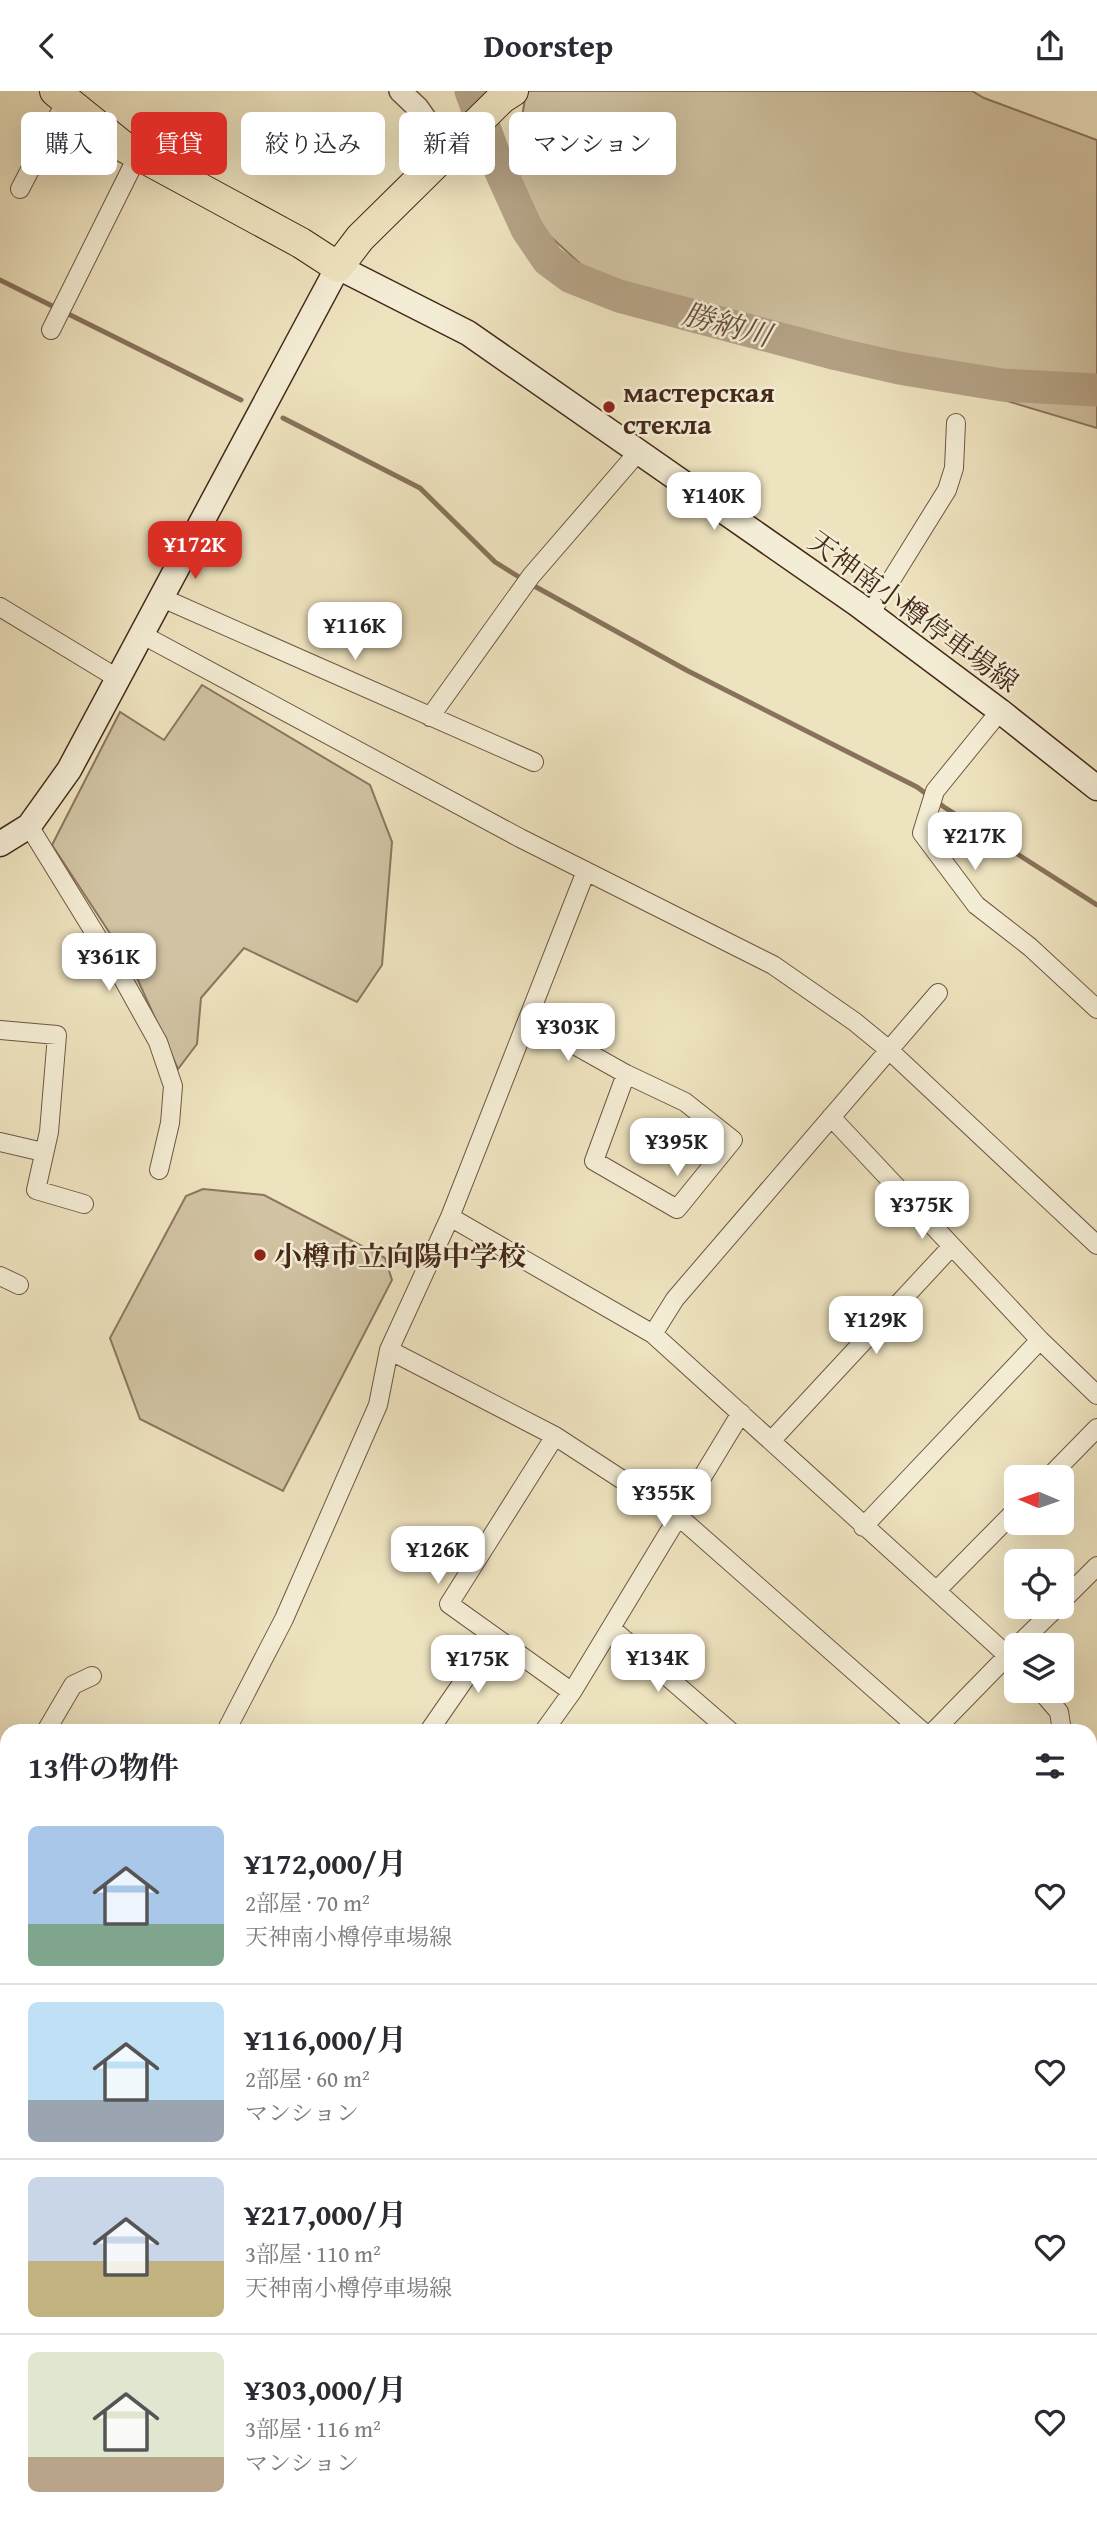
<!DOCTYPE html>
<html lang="ja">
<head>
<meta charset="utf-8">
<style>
  body { margin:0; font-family:"Gentium Book Plus","Noto Serif JP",serif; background:#f2f2f3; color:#2b2b33; height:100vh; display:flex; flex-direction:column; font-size:26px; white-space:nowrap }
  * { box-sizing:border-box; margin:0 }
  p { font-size:23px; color:#7c7c81 }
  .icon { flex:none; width:38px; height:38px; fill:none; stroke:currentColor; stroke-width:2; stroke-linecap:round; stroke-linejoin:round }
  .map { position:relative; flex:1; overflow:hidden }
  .side { position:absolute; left:0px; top:1633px; width:1097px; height:800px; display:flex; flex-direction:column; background:#fff; border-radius:21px 21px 0 0; box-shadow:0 7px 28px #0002 }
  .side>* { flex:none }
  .banner { position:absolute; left:21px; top:21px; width:700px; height:63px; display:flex; gap:14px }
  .needle { width:46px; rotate:272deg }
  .buttons { position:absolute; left:1004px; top:1374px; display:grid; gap:14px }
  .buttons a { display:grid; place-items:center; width:70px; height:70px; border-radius:10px; background:#fff; box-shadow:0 7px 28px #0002; font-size:35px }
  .price { position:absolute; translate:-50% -60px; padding:0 16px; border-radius:14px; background:#fff; color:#222; font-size:23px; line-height:46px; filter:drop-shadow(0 2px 4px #0008) }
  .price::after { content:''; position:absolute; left:50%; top:42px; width:21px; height:16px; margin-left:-10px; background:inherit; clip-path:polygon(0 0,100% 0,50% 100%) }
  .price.selected { background:#d93025; color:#fff }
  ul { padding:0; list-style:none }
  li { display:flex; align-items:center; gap:21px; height:175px; padding:0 28px }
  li+li { border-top:2px solid #e1e1e2 }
  li span { display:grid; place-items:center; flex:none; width:196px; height:140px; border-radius:10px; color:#555 }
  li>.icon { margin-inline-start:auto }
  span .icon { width:84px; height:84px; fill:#fffc; stroke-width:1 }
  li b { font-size:30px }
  h2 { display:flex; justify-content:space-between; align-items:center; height:84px; padding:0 28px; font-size:30px }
  .pill { padding:0 24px; border-radius:10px; background:#fff; box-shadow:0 7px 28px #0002; font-size:24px; line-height:63px }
  .pill.selected { background:#d93025; color:#fff }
  header { display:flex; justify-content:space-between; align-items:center; height:91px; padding:0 28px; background:#fff; font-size:32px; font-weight:600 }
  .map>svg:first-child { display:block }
</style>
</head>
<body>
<header><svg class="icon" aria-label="back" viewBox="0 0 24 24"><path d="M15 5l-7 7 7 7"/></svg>Doorstep<svg class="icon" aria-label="share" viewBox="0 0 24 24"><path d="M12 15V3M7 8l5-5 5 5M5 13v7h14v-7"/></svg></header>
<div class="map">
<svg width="1097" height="2432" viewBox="0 0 1097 2432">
  <rect width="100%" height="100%" fill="#eee3bf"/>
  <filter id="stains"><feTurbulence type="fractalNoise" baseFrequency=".00286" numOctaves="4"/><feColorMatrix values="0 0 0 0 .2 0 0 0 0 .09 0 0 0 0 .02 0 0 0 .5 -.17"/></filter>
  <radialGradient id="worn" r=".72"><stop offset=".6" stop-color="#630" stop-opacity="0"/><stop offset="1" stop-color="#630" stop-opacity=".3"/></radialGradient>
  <path fill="#d1c3a3" stroke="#8b765e" stroke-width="2" d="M526,0H972L984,7L1097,49V337L770,239L718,229L588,180L528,125L516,68Z
    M202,594L370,694L392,751L382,874L357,911L244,857L201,907L197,953L178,978L132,876L52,754L120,621L164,649Z
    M203,1098L264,1104L385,1167L392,1189L283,1400L140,1328L110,1247L186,1105Z
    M7,1862V2426H534L527,2432H0V1865Z
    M1090,2317L1097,2333V2432H707L710,2426H1090Z"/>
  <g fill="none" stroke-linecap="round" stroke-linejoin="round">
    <path stroke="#88725b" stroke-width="5" d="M0,189L241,309
      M283,327L420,397L495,471L527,491L688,580L917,696L944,716L1097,814"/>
    <path stroke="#b5a387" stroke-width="33" d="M471,0L497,72L527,138L548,169L571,186L619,205L837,263L899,277L1002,294L1097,299"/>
    <g stroke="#6f5743" stroke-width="11">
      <path id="service" d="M1090,1766L1097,1751"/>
    </g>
    <g stroke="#6f5743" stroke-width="20">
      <path id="minor" d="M20,98L66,10
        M51,239L138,64
        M160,506L534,671
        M0,516L117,587
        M870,523L947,399L954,377L956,332
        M141,543L520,747L773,874L855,931L889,959L1097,1154
        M1000,620L935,700L922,742L976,814L1030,856L1097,918
        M430,626L531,485L639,360
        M29,735L123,888L158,951L173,995L170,1032L159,1079
        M528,928L626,983L685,1011L733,1049L677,1118L594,1070L626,983
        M0,939L57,944L49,1041L36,1099L84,1113
        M831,1026L1040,1249L1097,1304
        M0,1051L43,1061
        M450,1126L653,1243L1017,1573
        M0,1185L19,1194
        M653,1243L675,1208L938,902
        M389,1259L555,1345L678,1425L922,1640
        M555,1345L449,1513L572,1601
        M771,1350L952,1155
        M1049,1386L1097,1337
        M863,1436L1040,1249
        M937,1499L1017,1418
        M1062,1510L1097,1475
        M611,1537L730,1640
        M1018,1554L1057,1516
        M1041,1600L1059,1621L1062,1640
        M46,1640L73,1594L92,1585
        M226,1640L284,1528L378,1314L389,1259L450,1126L586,780
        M429,1640L494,1546
        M544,1640L572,1601L741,1322
        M934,1640L1017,1555
        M1090,1677L1097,1671
        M0,1720L7,1708
        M0,1736L7,1741
        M1090,1769L1097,1792
        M270,2426L271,2432"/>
    </g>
    <g stroke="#6f5743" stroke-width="24">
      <path id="tertiary" d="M400,0L418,17L448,60"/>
    </g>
    <g stroke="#45281a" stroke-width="27">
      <path id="secondary" d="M0,753L29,735L69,679L338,176L468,242L857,513L1000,620L1097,697"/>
    </g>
    <g stroke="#45281a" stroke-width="32">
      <path id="trunk" d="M55,0L124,56L301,152L338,176L360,147L502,7L513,0"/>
    </g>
    <g stroke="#45281a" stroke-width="34">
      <path id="motorway" d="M1090,1957L1097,1950
        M609,2432L615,2426
        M636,2432L642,2426"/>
    </g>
    <use href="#service" stroke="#f4edd5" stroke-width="9"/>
    <use href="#minor" stroke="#f4edd5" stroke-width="18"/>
    <use href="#tertiary" stroke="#f4edd5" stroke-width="21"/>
    <use href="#secondary" stroke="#f4edd5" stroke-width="24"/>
    <use href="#trunk" stroke="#eee3bf" stroke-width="30"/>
    <use href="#motorway" stroke="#eee3bf" stroke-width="32"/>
  </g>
  <g fill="#8f2418" stroke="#f4edd5" stroke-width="2.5">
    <circle cx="609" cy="316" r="7"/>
    <circle cx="260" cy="1164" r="7"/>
  </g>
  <g text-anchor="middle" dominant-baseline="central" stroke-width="5" stroke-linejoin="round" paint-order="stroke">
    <g font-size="28" font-weight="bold" fill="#45281a" stroke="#f4edd5" text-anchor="start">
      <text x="623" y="300">мастерская<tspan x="623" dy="32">стекла</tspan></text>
      <text x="274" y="1164">小樽市立向陽中学校</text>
    </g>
    <g font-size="28" fill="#45281a" stroke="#f4edd5">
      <text transform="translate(914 520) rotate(36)">天神南小樽停車場線</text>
    </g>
    <g font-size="30" font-style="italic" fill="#674d3b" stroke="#f4edd5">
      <text transform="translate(727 233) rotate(15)">勝納川</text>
    </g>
  </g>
  <rect width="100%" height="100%" filter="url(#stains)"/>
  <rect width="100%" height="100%" fill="url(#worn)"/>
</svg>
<div class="buttons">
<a><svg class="needle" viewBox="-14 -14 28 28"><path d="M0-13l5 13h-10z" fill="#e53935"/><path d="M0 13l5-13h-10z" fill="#7c7c81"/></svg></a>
<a><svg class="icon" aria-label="locate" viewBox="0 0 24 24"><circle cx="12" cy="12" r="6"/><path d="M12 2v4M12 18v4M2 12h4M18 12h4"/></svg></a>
<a><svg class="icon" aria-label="layers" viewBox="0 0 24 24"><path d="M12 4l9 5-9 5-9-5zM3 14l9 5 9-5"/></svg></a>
</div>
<b class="price" style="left:714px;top:441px">¥140K</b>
<b class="price selected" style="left:195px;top:490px">¥172K</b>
<b class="price" style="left:355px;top:571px">¥116K</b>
<b class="price" style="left:975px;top:781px">¥217K</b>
<b class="price" style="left:109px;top:902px">¥361K</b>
<b class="price" style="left:568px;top:972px">¥303K</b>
<b class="price" style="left:677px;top:1087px">¥395K</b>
<b class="price" style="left:922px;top:1150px">¥375K</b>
<b class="price" style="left:876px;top:1265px">¥129K</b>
<b class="price" style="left:664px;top:1438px">¥355K</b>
<b class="price" style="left:438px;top:1495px">¥126K</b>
<b class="price" style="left:658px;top:1603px">¥134K</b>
<b class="price" style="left:478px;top:1604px">¥175K</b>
<div class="banner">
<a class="pill">購入</a>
<a class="pill selected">賃貸</a>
<a class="pill">絞り込み</a>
<a class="pill">新着</a>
<a class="pill">マンション</a>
</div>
<section class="side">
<h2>13件の物件<svg class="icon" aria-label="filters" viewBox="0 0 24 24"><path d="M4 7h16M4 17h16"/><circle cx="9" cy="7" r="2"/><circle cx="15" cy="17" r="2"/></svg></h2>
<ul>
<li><span style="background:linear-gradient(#a9c7e8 70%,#7fa58c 0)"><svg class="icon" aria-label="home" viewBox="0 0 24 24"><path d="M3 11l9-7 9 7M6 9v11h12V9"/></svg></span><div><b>¥172,000/月</b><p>2部屋 · 70 m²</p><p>天神南小樽停車場線</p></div><svg class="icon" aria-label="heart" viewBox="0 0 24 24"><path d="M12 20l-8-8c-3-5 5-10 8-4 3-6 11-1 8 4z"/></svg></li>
<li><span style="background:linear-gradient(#bfe0f5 70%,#9aa5b1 0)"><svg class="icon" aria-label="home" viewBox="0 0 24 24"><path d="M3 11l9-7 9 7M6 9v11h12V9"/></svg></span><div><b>¥116,000/月</b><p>2部屋 · 60 m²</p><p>マンション</p></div><svg class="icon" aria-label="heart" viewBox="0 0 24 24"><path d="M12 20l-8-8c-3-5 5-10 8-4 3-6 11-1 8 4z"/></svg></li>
<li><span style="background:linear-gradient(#c9d6e8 60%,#c2b280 0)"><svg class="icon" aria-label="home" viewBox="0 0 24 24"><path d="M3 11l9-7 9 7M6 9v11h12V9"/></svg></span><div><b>¥217,000/月</b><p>3部屋 · 110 m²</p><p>天神南小樽停車場線</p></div><svg class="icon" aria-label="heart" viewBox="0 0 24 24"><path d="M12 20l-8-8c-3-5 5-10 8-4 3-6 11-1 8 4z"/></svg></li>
<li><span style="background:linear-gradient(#dfe7d0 75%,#b9a48a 0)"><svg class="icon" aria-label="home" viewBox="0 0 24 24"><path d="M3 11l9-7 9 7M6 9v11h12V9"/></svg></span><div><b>¥303,000/月</b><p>3部屋 · 116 m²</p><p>マンション</p></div><svg class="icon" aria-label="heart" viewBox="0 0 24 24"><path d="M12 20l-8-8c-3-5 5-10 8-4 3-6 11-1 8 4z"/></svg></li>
</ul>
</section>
</div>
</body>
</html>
